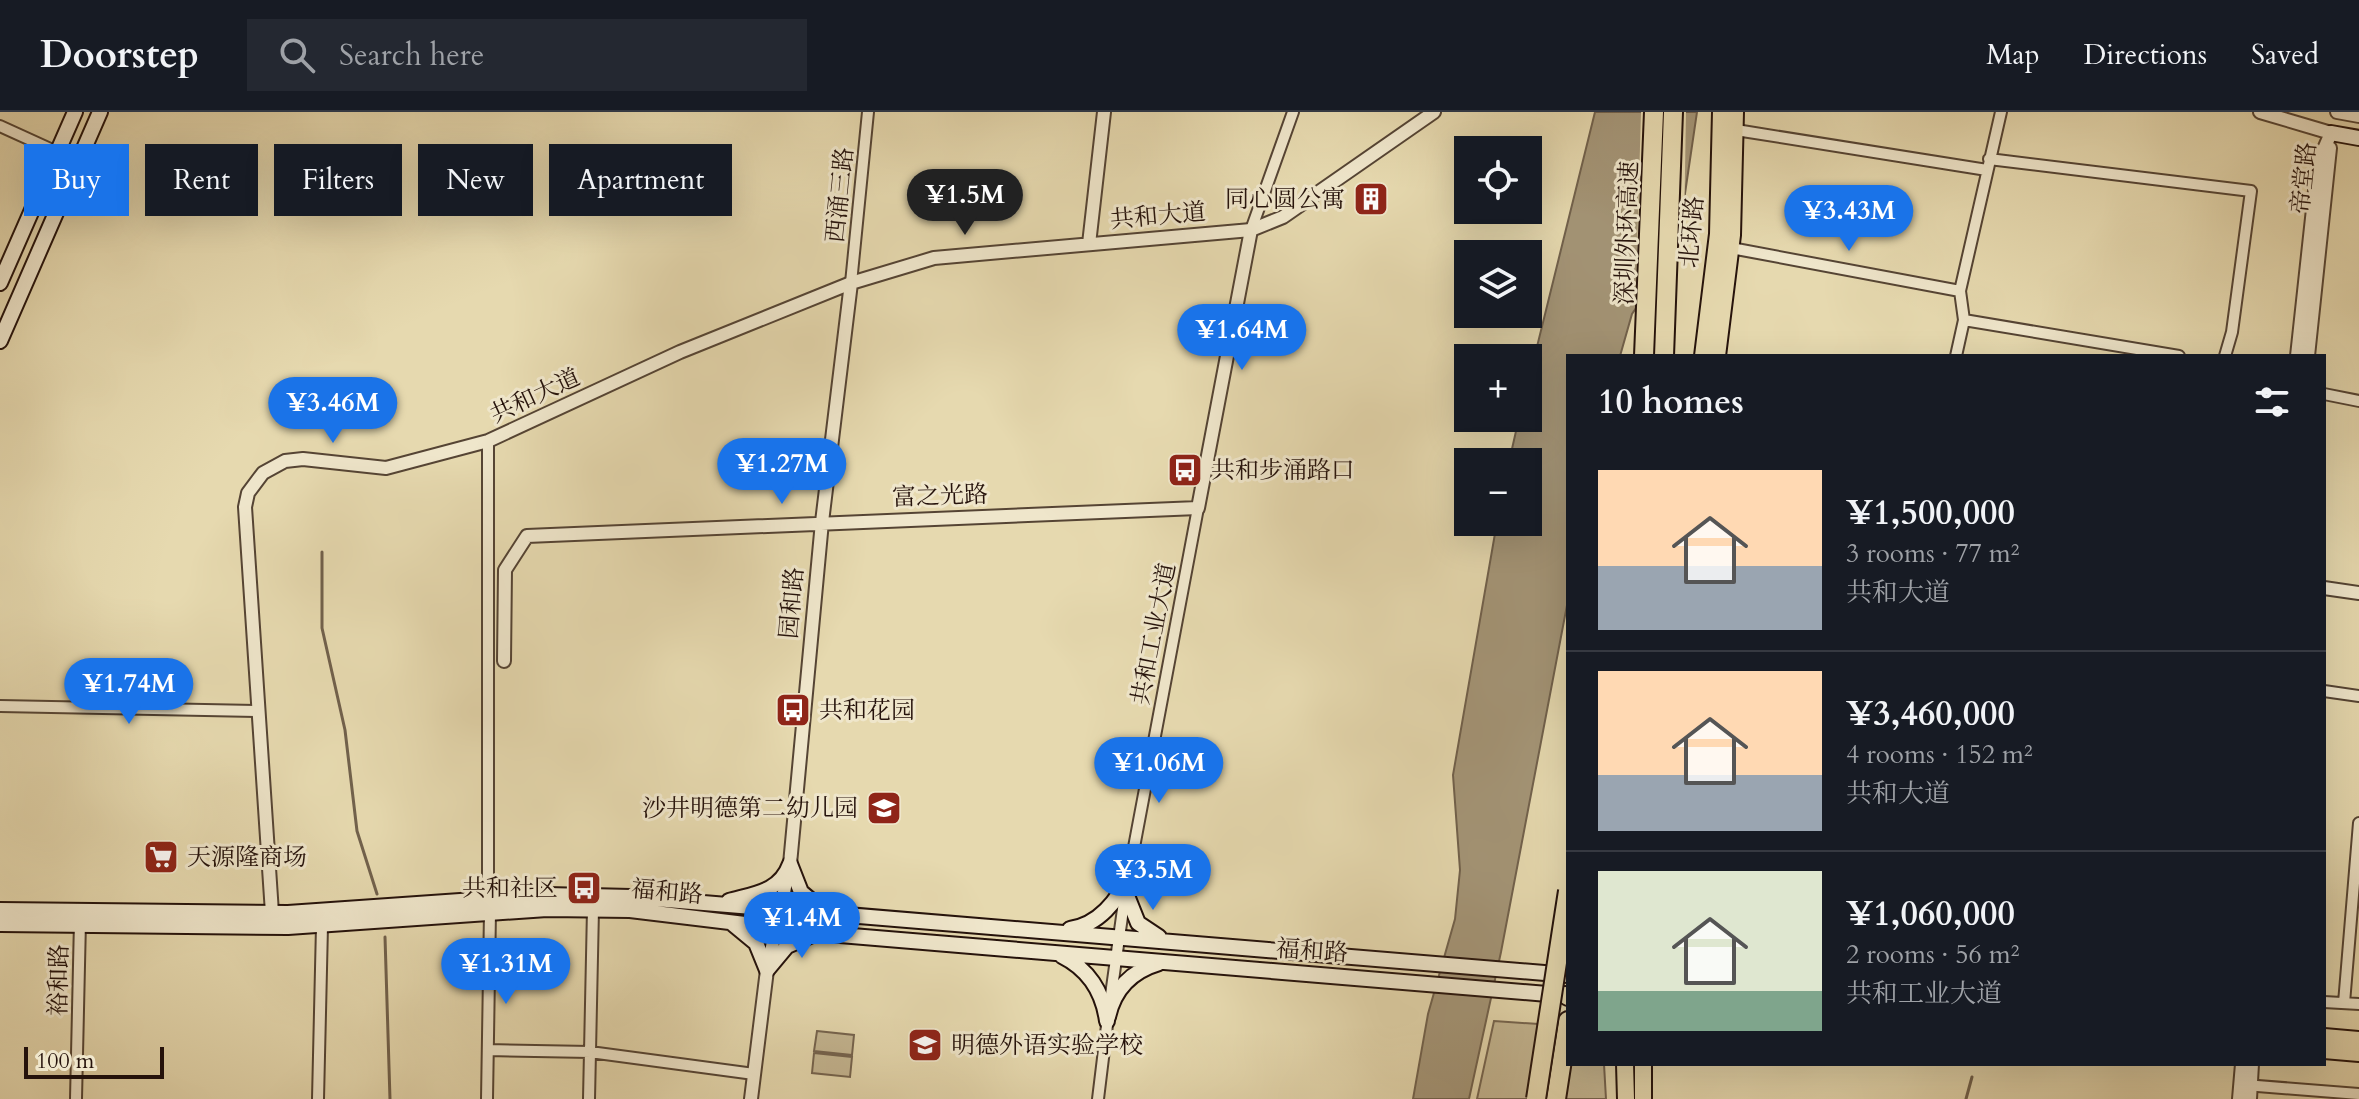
<!DOCTYPE html>
<html lang="en">
<head>
<meta charset="utf-8">
<style>
  body { margin:0; font-family:Cardo,"Noto Serif SC",serif; background:#242831; color:#f1f3f6; height:100vh; display:flex; flex-direction:column; font-size:30px; white-space:nowrap }
  * { box-sizing:border-box; margin:0 }
  p { font-size:26px; color:#9ea1a6 }
  .icon { flex:none; width:44px; height:44px; fill:none; stroke:currentColor; stroke-width:2; stroke-linecap:round; stroke-linejoin:round }
  .map { position:relative; flex:1; overflow:hidden }
  .details { position:absolute; left:1566px; top:242px; width:760px; height:712px; display:flex; flex-direction:column; background:#171b24; border-radius:0px; box-shadow:0 8px 32px #0002 }
  .details>* { flex:none }
  .hud { position:absolute; left:24px; top:32px; width:760px; height:72px; display:flex; gap:16px }
  .buttons { position:absolute; left:1454px; top:24px; display:grid; gap:16px }
  .buttons a { display:grid; place-items:center; width:88px; height:88px; border-radius:0px; background:#171b24; box-shadow:0 8px 32px #0002; font-size:40px }
  .scale { position:absolute; left:24px; bottom:20px; width:140px; box-sizing:border-box; padding-left:8px; border:4px solid #25120b; border-top:0; font-size:22px; line-height:28px; white-space:nowrap; color:#25120b; -webkit-text-stroke:6px #efe6cb; paint-order:stroke }
  .price { position:absolute; translate:-50% -68px; padding:0 18px; border-radius:28px; background:#1a73e8; color:#fff; font-size:26px; line-height:52px; filter:drop-shadow(0 2px 4px #0008) }
  .price::after { content:''; position:absolute; left:50%; top:48px; width:24px; height:18px; margin-left:-12px; background:inherit; clip-path:polygon(0 0,100% 0,50% 100%) }
  .price.active { background:#222; color:#fff }
  ul { padding:0; list-style:none }
  li { display:flex; align-items:center; gap:24px; height:200px; padding:0 32px }
  li+li { border-top:2px solid #363941 }
  li span { display:grid; place-items:center; flex:none; width:224px; height:160px; border-radius:0px; color:#555 }
  li>.icon { margin-inline-start:auto }
  span .icon { width:96px; height:96px; fill:#fffc; stroke-width:1 }
  li b { font-size:34px }
  h2 { display:flex; justify-content:space-between; align-items:center; height:96px; padding:0 32px; font-size:34px }
  .pill { padding:0 28px; border-radius:0px; background:#171b24; box-shadow:0 8px 32px #0002; font-size:28px; line-height:72px }
  .pill.active { background:#1a73e8; color:#fff }
  header { display:flex; align-items:center; gap:48px; box-sizing:border-box; height:112px; padding:0 40px; background:#171b24; border-bottom:2px solid #363941 }
  header strong { font-size:38px }
  nav { display:flex; gap:44px; margin-inline-start:auto; font-size:28px }
  .search { width:560px; height:72px; background:#242831; display:flex; align-items:center; gap:20px; box-sizing:border-box; padding:0 28px; border-radius:0px; color:#9ea1a6; font-size:30px }
  .map>svg:first-child { display:block }
</style>
</head>
<body>
<header>
<strong>Doorstep</strong>
<div class="search"><svg class="icon" aria-label="search" viewBox="0 0 24 24"><circle cx="10" cy="10" r="6"/><path d="M15 15l6 6"/></svg>Search here</div>
<nav><a>Map</a><a>Directions</a><a>Saved</a></nav>
</header>
<div class="map">
<svg width="2359" height="987" viewBox="0 0 2359 987">
  <rect width="100%" height="100%" fill="#e6d9af"/>
  <filter id="stains"><feTurbulence type="fractalNoise" baseFrequency=".0025" numOctaves="4"/><feColorMatrix values="0 0 0 0 .2 0 0 0 0 .09 0 0 0 0 .02 0 0 0 .5 -.17"/></filter>
  <radialGradient id="worn" r=".72"><stop offset=".6" stop-color="#630" stop-opacity="0"/><stop offset="1" stop-color="#630" stop-opacity=".3"/></radialGradient>
  <path fill="#c5b793" stroke="#75644f" stroke-width="2" d="M1494,909L1568,914V952H1604L1606,987H1477Z
    M817,919L854,923L852,943L814,939Z
    M814,941L852,945L850,965L812,961Z"/>
  <path fill="#a49577" stroke="#71614c" stroke-width="2" d="M1595,0H1697L1677,136L1632,202L1620,244H1568V488L1501,840L1469,987H1413L1428,902L1455,807L1460,758L1453,663L1497,410H1528V350H1509L1519,306H1528V271Z"/>
  <path fill="#e6d9af" d="M1641,0H1686L1684,118L1681,138L1635,209Z"/>
  <g fill="none" stroke-linecap="round" stroke-linejoin="round">
    <path stroke="#71614c" stroke-width="3" d="M322,440V516L345,618L357,719L377,782
      M385,825L390,987
      M1966,987L1972,965"/>
    <g stroke="#554434" stroke-width="14">
      <path id="minor" d="M0,14L79,50
        M1736,18L1987,58
        M1989,47L2251,79L2232,220L2225,244
        M1251,118L1293,0
        M1731,136L1960,179
        M851,171L868,0
        M1964,208L2179,244
        M1956,244L1964,208L1960,179L2001,0
        M2324,282L2359,289
        M2324,579L2359,584
        M0,594L259,599
        M1128,767L1198,396
        M488,786V329
        M1110,890L1125,783
        M2324,890L2359,892
        M2344,891L2359,711
        M488,938L590,940L754,962
        M2245,973L2359,982
        M76,987L80,809
        M318,987L322,814
        M487,987L490,800
        M589,987L593,797
        M1098,987L1108,905"/>
    </g>
    <g stroke="#554434" stroke-width="16">
      <path id="tertiary" d="M2260,0L2331,21
        M2337,0L2359,4
        M1089,132L1104,0
        M2297,244L2318,51L2331,21
        M2308,244L2330,36
        M2324,476L2359,481
        M504,549L505,458L527,424L1198,396L1251,118
        M272,801L245,395L248,381L263,361L285,349L303,347L386,356L488,329L680,240L851,171L934,146L1251,118L1283,105L1434,0
        M751,987L767,858L790,752L822,410L851,171
        M2239,987L2242,952
        M2250,987L2252,952"/>
    </g>
    <g stroke="#25120b" stroke-width="18">
      <path id="secondary" d="M2331,21L2359,26
        M0,171L75,0
        M0,229L100,0
        M790,752L801,780L826,801
        M1126,781L1138,811L1159,825
        M729,789C754,782 780,780 790,752
        M0,798L288,801L547,783L631,785L1568,863
        M0,812L288,815L547,797L630,798L828,822L1559,883
        M733,812L756,831L767,858
        M1070,817C1098,813 1118,789 1129,763
        M1062,844C1088,857 1103,880 1107,909
        M767,858L787,834L812,823
        M1108,905C1114,877 1132,859 1159,851"/>
    </g>
    <g stroke="#25120b" stroke-width="20">
      <path id="primary" d="M1703,244L1718,122L1721,0
        M1717,244L1732,123L1735,0
        M1565,883L1568,885
        M2324,925L2359,928
        M2324,938L2359,941
        M1625,952L1626,987
        M1643,987V952"/>
    </g>
    <g stroke="#25120b" stroke-width="22">
      <path id="motorway" d="M1644,244L1654,0
        M1664,244L1673,0
        M1556,987L1568,909"/>
    </g>
    <use href="#minor" stroke="#efe6cb" stroke-width="10"/>
    <use href="#tertiary" stroke="#efe6cb" stroke-width="12"/>
    <use href="#secondary" stroke="#efe6cb" stroke-width="14"/>
    <use href="#primary" stroke="#e6d9af" stroke-width="16"/>
    <use href="#motorway" stroke="#e6d9af" stroke-width="18"/>
    <g stroke="#25120b" stroke-width="22" stroke-linecap="butt">
      <path id="motorway-bridge" d="M1536,987L1568,779"/>
    </g>
    <use href="#motorway-bridge" stroke="#e6d9af" stroke-width="18"/>
  </g>
  <defs>
    <g id="building-square" transform="scale(1.8)"><rect x="-9" y="-9" width="18" height="18" rx="4" fill="#8f2418" stroke="#efe6cb"/><path d="M-4-6H4V6H1V3H-1V6H-4ZM-2.5-4.3h1.7v1.8h-1.7ZM.8-4.3h1.7v1.8H.8ZM-2.5-1h1.7V.8h-1.7ZM.8-1h1.7V.8H.8Z" fill="#fff"/></g>
    <g id="bus-square" transform="scale(1.8)"><rect x="-9" y="-9" width="18" height="18" rx="4" fill="#8f2418" stroke="#efe6cb"/><path d="M-5-6H5V4H4V6H2V4H-2V6H-4V4H-5ZM-3.5-4V0h7V-4ZM-3.5 1.2v1.5H-2V1.2ZM2 1.2v1.5H3.5V1.2Z" fill="#fff"/></g>
    <g id="school-square" transform="scale(1.8)"><rect x="-9" y="-9" width="18" height="18" rx="4" fill="#8f2418" stroke="#efe6cb"/><path d="M0-5L7-2L0 1L-7-2ZM-4 1L0 2.5L4 1V4Q0 6-4 4Z" fill="#fff"/></g>
    <g id="supermarket-square" transform="scale(1.8)"><rect x="-9" y="-9" width="18" height="18" rx="4" fill="#8f2418" stroke="#efe6cb"/><path d="M-6-5.5h2.5l.6 2H6L4.5 2H-2.5L-4.4-4H-6ZM-1.5 3.2a1.3 1.3 0 1 0 .1 0ZM3 3.2a1.3 1.3 0 1 0 .1 0Z" fill="#fff"/></g>
  </defs>
  <g fill-rule="evenodd">
    <use href="#building-square" x="1371" y="87"/>
    <use href="#bus-square" x="1185" y="358"/>
    <use href="#bus-square" x="793" y="598"/>
    <use href="#school-square" x="884" y="696"/>
    <use href="#supermarket-square" x="161" y="745"/>
    <use href="#bus-square" x="584" y="776"/>
    <use href="#school-square" x="925" y="933"/>
  </g>
  <g text-anchor="middle" dominant-baseline="central" stroke-width="6" stroke-linejoin="round" paint-order="stroke">
    <g font-size="24" fill="#25120b" stroke="#efe6cb">
      <text transform="translate(2304 66) rotate(-84)">帝堂路</text>
      <text transform="translate(840 83) rotate(-84)">西涌三路</text>
      <text transform="translate(1158 104) rotate(-5)">共和大道</text>
      <text transform="translate(1692 120) rotate(-85)">北环路</text>
      <text transform="translate(1627 121) rotate(-88)">深圳外环高速</text>
      <text transform="translate(535 284) rotate(-25)">共和大道</text>
      <text transform="translate(940 384) rotate(-2)">富之光路</text>
      <text transform="translate(792 491) rotate(-85)">园和路</text>
      <text transform="translate(1154 522) rotate(-79)">共和工业大道</text>
      <text transform="translate(667 780) rotate(5)">福和路</text>
      <text transform="translate(1312 839) rotate(4)">福和路</text>
      <text transform="translate(59 868) rotate(-89)">裕和路</text>
    </g>
    <g font-size="24" fill="#25120b" stroke="#efe6cb" text-anchor="start">
      <text x="1345" y="87" text-anchor="end">同心圆公寓</text>
      <text x="1211" y="358">共和步涌路口</text>
      <text x="819" y="598">共和花园</text>
      <text x="858" y="696" text-anchor="end">沙井明德第二幼儿园</text>
      <text x="187" y="745">天源隆商场</text>
      <text x="558" y="776" text-anchor="end">共和社区</text>
      <text x="951" y="933">明德外语实验学校</text>
    </g>
  </g>
  <rect width="100%" height="100%" filter="url(#stains)"/>
  <rect width="100%" height="100%" fill="url(#worn)"/>
</svg>
<div class="buttons">
<a><svg class="icon" aria-label="locate" viewBox="0 0 24 24"><circle cx="12" cy="12" r="6"/><path d="M12 2v4M12 18v4M2 12h4M18 12h4"/></svg></a>
<a><svg class="icon" aria-label="layers" viewBox="0 0 24 24"><path d="M12 4l9 5-9 5-9-5zM3 14l9 5 9-5"/></svg></a>
<a>+</a>
<a>−</a>
</div>
<div class="scale">100 m</div>
<b class="price active" style="left:965px;top:125px">¥1.5M</b>
<b class="price" style="left:1849px;top:141px">¥3.43M</b>
<b class="price" style="left:1242px;top:260px">¥1.64M</b>
<b class="price" style="left:333px;top:333px">¥3.46M</b>
<b class="price" style="left:782px;top:394px">¥1.27M</b>
<b class="price" style="left:129px;top:614px">¥1.74M</b>
<b class="price" style="left:1159px;top:693px">¥1.06M</b>
<b class="price" style="left:1153px;top:800px">¥3.5M</b>
<b class="price" style="left:802px;top:848px">¥1.4M</b>
<b class="price" style="left:506px;top:894px">¥1.31M</b>
<div class="hud">
<a class="pill active">Buy</a>
<a class="pill">Rent</a>
<a class="pill">Filters</a>
<a class="pill">New</a>
<a class="pill">Apartment</a>
</div>
<section class="details">
<h2>10 homes<svg class="icon" aria-label="filters" viewBox="0 0 24 24"><path d="M4 7h16M4 17h16"/><circle cx="9" cy="7" r="2"/><circle cx="15" cy="17" r="2"/></svg></h2>
<ul>
<li><span style="background:linear-gradient(#ffd9b3 60%,#9aa5b1 0)"><svg class="icon" aria-label="home" viewBox="0 0 24 24"><path d="M3 11l9-7 9 7M6 9v11h12V9"/></svg></span><div><b>¥1,500,000</b><p>3 rooms · 77 m²</p><p>共和大道</p></div></li>
<li><span style="background:linear-gradient(#ffd9b3 65%,#9aa5b1 0)"><svg class="icon" aria-label="home" viewBox="0 0 24 24"><path d="M3 11l9-7 9 7M6 9v11h12V9"/></svg></span><div><b>¥3,460,000</b><p>4 rooms · 152 m²</p><p>共和大道</p></div></li>
<li><span style="background:linear-gradient(#dfe7d0 75%,#7fa58c 0)"><svg class="icon" aria-label="home" viewBox="0 0 24 24"><path d="M3 11l9-7 9 7M6 9v11h12V9"/></svg></span><div><b>¥1,060,000</b><p>2 rooms · 56 m²</p><p>共和工业大道</p></div></li>
</ul>
</section>
</div>
</body>
</html>
